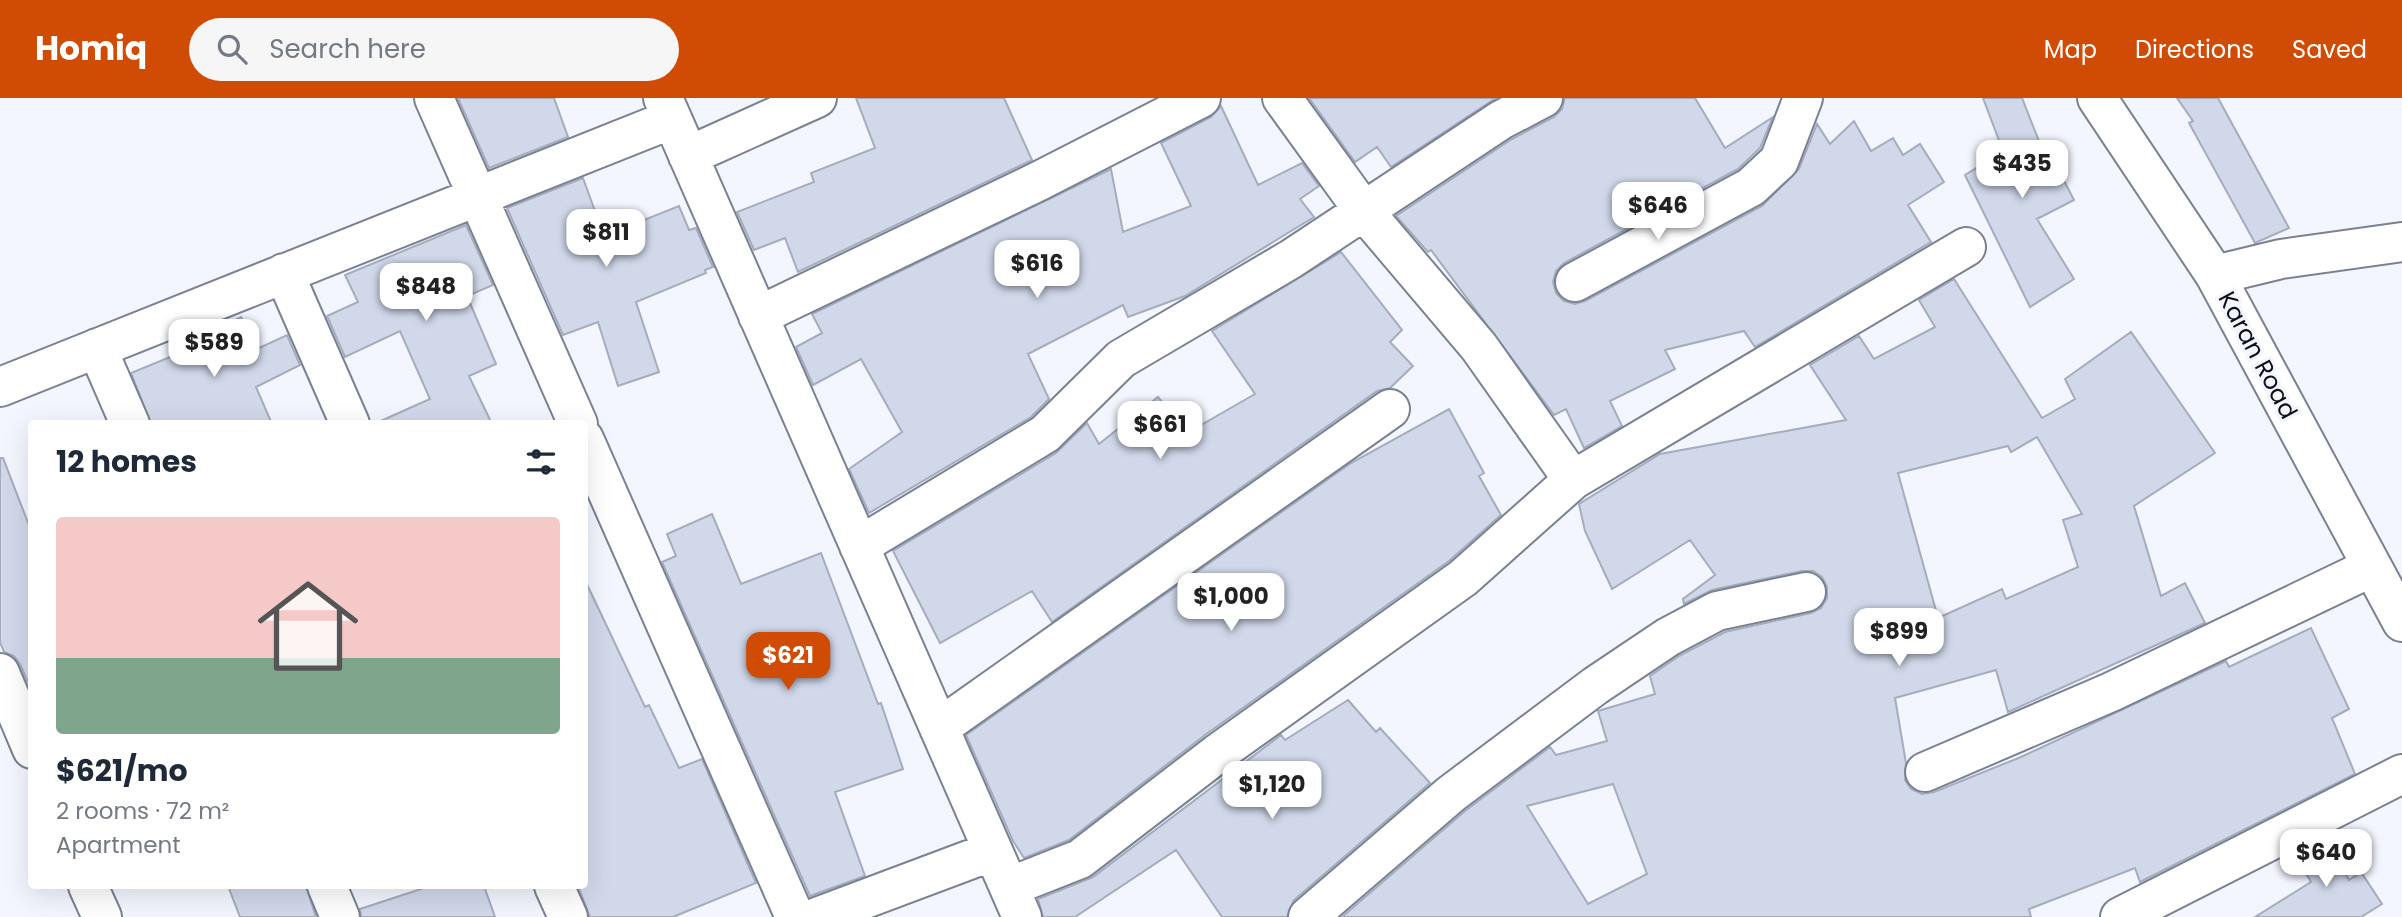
<!DOCTYPE html>
<html lang="en">
<head>
<meta charset="utf-8">
<style>
  body { margin:0; font-family:Poppins,sans-serif; background:#f6f6f7; color:#1f2937; height:100vh; display:flex; flex-direction:column; font-size:26px; white-space:nowrap }
  * { box-sizing:border-box; margin:0 }
  p { font-size:23px; color:#747a83 }
  .icon { flex:none; width:38px; height:38px; fill:none; stroke:currentColor; stroke-width:2; stroke-linecap:round; stroke-linejoin:round }
  .map { position:relative; flex:1; overflow:hidden }
  .panel { position:absolute; left:28px; top:322px; width:560px; height:469px; display:flex; flex-direction:column; background:#fff; border-radius:7px; box-shadow:0 7px 28px #0002 }
  .panel>* { flex:none }
  .price { position:absolute; translate:-50% -60px; padding:0 16px; border-radius:14px; background:#fff; color:#222; font-size:23px; line-height:46px; filter:drop-shadow(0 2px 4px #0008) }
  .price::after { content:''; position:absolute; left:50%; top:42px; width:21px; height:16px; margin-left:-10px; background:inherit; clip-path:polygon(0 0,100% 0,50% 100%) }
  .price.current { background:#d04b03; color:#fff }
  ul { padding:0; list-style:none }
  li { display:grid; align-content:center; gap:14px; height:371px; padding:0 28px }
  li+li { border-top:2px solid #e0e1e3 }
  li span { display:grid; place-items:center; height:217px; border-radius:7px; color:#555 }
  li>.icon { margin-inline-start:auto }
  span .icon { width:126px; height:126px; fill:#fffc; stroke-width:1 }
  li b { font-size:30px }
  h2 { display:flex; justify-content:space-between; align-items:center; height:84px; padding:0 28px; font-size:30px }
  header { display:flex; align-items:center; gap:42px; box-sizing:border-box; height:98px; padding:0 35px; background:#d04b03; color:#fff }
  header strong { font-size:33px }
  nav { display:flex; gap:38px; margin-inline-start:auto; font-size:24px }
  .search { width:490px; height:63px; background:#f6f6f7; display:flex; align-items:center; gap:18px; box-sizing:border-box; padding:0 24px; border-radius:38px; color:#747a83; font-size:26px }
  .map>svg:first-child { display:block }
</style>
</head>
<body>
<header>
<strong>Homiq</strong>
<div class="search"><svg class="icon" aria-label="search" viewBox="0 0 24 24"><circle cx="10" cy="10" r="6"/><path d="M15 15l6 6"/></svg>Search here</div>
<nav><a>Map</a><a>Directions</a><a>Saved</a></nav>
</header>
<div class="map">
<svg width="2402" height="819" viewBox="0 0 2402 819">
  <rect width="100%" height="100%" fill="#f3f6fe"/>
  <path fill="#d0d8ea" stroke="#a4acbd" stroke-width="2" fill-rule="evenodd" d="M458,0H554L568,39L489,70Z
    M856,0H1004L1032,62L798,174L785,140L754,152L737,114L814,84L811,75L875,50Z
    M1309,0H1496L1391,69L1377,49L1355,64Z
    M1565,0H1695L1725,50L1773,19L1760,50L1738,71L1564,165L1556,173L1553,184L1556,195L1564,203L1575,206L1585,203L1762,108L1799,71L1817,26L1830,46L1854,23L1871,53L1893,40L1903,57L1920,46L1944,84L1908,107L1931,144L1755,249L1744,233L1665,252L1675,271L1610,303L1622,328L1584,350L1566,311L1554,317L1431,152L1428,154L1396,118L1512,41L1554,19L1562,11Z
    M1983,0H2022L2048,66L2054,63L2074,102L2037,121L2074,181L2030,209L1965,77L2003,53Z
    M2177,0H2218L2289,130L2255,145L2189,25L2193,23Z
    M1221,8L1258,87L1302,65L1319,88L1300,101L1314,119L1185,198L1128,219L1123,207L1028,256L1049,301L1031,319L869,415L849,371L902,334L861,261L813,287L796,249L822,235L812,216L1111,71L1123,134L1191,108L1161,45L1211,19Z
    M583,80L604,138L679,108L689,132L696,130L713,169L705,172L706,175L636,204L659,274L618,288L598,224L563,237L507,110Z
    M466,127L493,187L467,198L496,266L469,278L492,326H374L430,301L400,233L345,259L327,218L358,204L345,177Z
    M1341,154L1402,232L1390,244L1413,268L1390,290L1377,293L1052,524L1032,493L940,545L893,453L1056,355L1087,325L1099,346L1158,299L1187,335L1255,296L1212,233Z
    M1954,181L2042,320L2075,301L2065,281L2131,234L2215,355L2134,408L2161,498L2185,485L2205,525L2008,614L1996,572L1895,600L1906,665L1905,682L1911,691L1922,696L1934,694L2021,659L2226,563L2229,569L2311,530L2349,611L2332,620L2355,676L2140,784L2135,770L2029,811L2031,819H1342L1465,713L1550,649L1556,657L1607,643L1598,613L1655,596L1650,578L1679,558L1725,534L1811,515L1821,510L1827,500V489L1822,479L1813,473H1802L1712,492L1684,506L1683,501L1715,477L1690,442L1612,491L1585,433L1579,406L1660,356L1846,322L1810,267L1859,238L1874,261L1935,229L1919,202ZM2037,339L2082,416L2063,422L2078,469L2006,501L2002,491L1938,520L1898,375L2008,348L2011,354ZM1613,686L1647,776L1588,806L1527,708Z
    M241,219L257,251L287,237L300,267L256,289L272,326H151L131,275L175,257L173,254Z
    M1449,311L1484,375L1479,378L1501,417L1449,463L1205,637L1069,742L1024,760L1013,743L966,637L1351,365Z
    M0,360H3L32,435V593L20,566L14,558L4,554L0,544Z
    M712,416L741,486L821,455L878,606L881,605L903,671L835,694L865,778L810,798L662,464L676,458L667,436Z
    M584,480L645,609L649,607L679,670L702,661L756,785L673,819H590L578,788H584Z
    M1348,602L1376,634L1380,630L1430,685L1294,802L1287,819H1222L1176,752L1075,819H1043L1038,801L1093,779L1281,637L1285,642Z
    M2326,739L2349,782L2361,774L2382,806L2361,819H2255L2311,784L2294,755Z
    M228,788H306L316,819H240Z
    M430,788H484L495,819H361L360,811Z"/>
  <g fill="none" stroke-linecap="round" stroke-linejoin="round">
    <g stroke="#7a8292" stroke-width="42">
      <path id="minor" d="M434,0L578,326
        M663,0L1022,819
        M1282,0L1363,112L1479,249L1573,382
        M2097,0L2215,177L2402,524
        M688,58L817,0
        M284,175L350,326
        M2215,177L2281,161L2402,144
        M1575,184L1751,89L1779,63L1803,0
        M758,218L1039,83L1201,0
        M97,250L130,326
        M0,289L672,21
        M584,341L795,819
        M859,448L1045,336L1121,261L1291,161L1501,22L1543,0
        M0,575L32,651
        M939,630L1390,311
        M1925,674L2111,594L2372,469
        M88,788L102,819
        M327,788L340,819
        M554,788L568,819
        M1009,789L1080,761L1218,655L1463,480L1573,382L1966,149
        M817,819L993,753
        M1308,819L1451,696L1595,588L1668,539L1717,513L1806,494
        M2120,819L2402,676"/>
    </g>
    <use href="#minor" stroke="#fff" stroke-width="38"/>
  </g>
  <g text-anchor="middle" dominant-baseline="central" stroke-width="7" stroke-linejoin="round" paint-order="stroke">
    <g font-size="24" fill="#0d0f15" stroke="#f3f6fe">
      <text transform="translate(2258 257) rotate(62)">Karan Road</text>
    </g>
  </g>
</svg>
<b class="price" style="left:2022px;top:102px">$435</b>
<b class="price" style="left:1658px;top:144px">$646</b>
<b class="price" style="left:606px;top:171px">$811</b>
<b class="price" style="left:1037px;top:202px">$616</b>
<b class="price" style="left:426px;top:225px">$848</b>
<b class="price" style="left:214px;top:281px">$589</b>
<b class="price" style="left:1160px;top:363px">$661</b>
<b class="price" style="left:1231px;top:535px">$1,000</b>
<b class="price" style="left:1899px;top:570px">$899</b>
<b class="price current" style="left:788px;top:594px">$621</b>
<b class="price" style="left:1272px;top:723px">$1,120</b>
<b class="price" style="left:2326px;top:791px">$640</b>
<section class="panel">
<h2>12 homes<svg class="icon" aria-label="filters" viewBox="0 0 24 24"><path d="M4 7h16M4 17h16"/><circle cx="9" cy="7" r="2"/><circle cx="15" cy="17" r="2"/></svg></h2>
<ul>
<li><span style="background:linear-gradient(#f6c9c9 65%,#7fa58c 0)"><svg class="icon" aria-label="home" viewBox="0 0 24 24"><path d="M3 11l9-7 9 7M6 9v11h12V9"/></svg></span><div><b>$621/mo</b><p>2 rooms · 72 m²</p><p>Apartment</p></div></li>
</ul>
</section>
</div>
</body>
</html>
